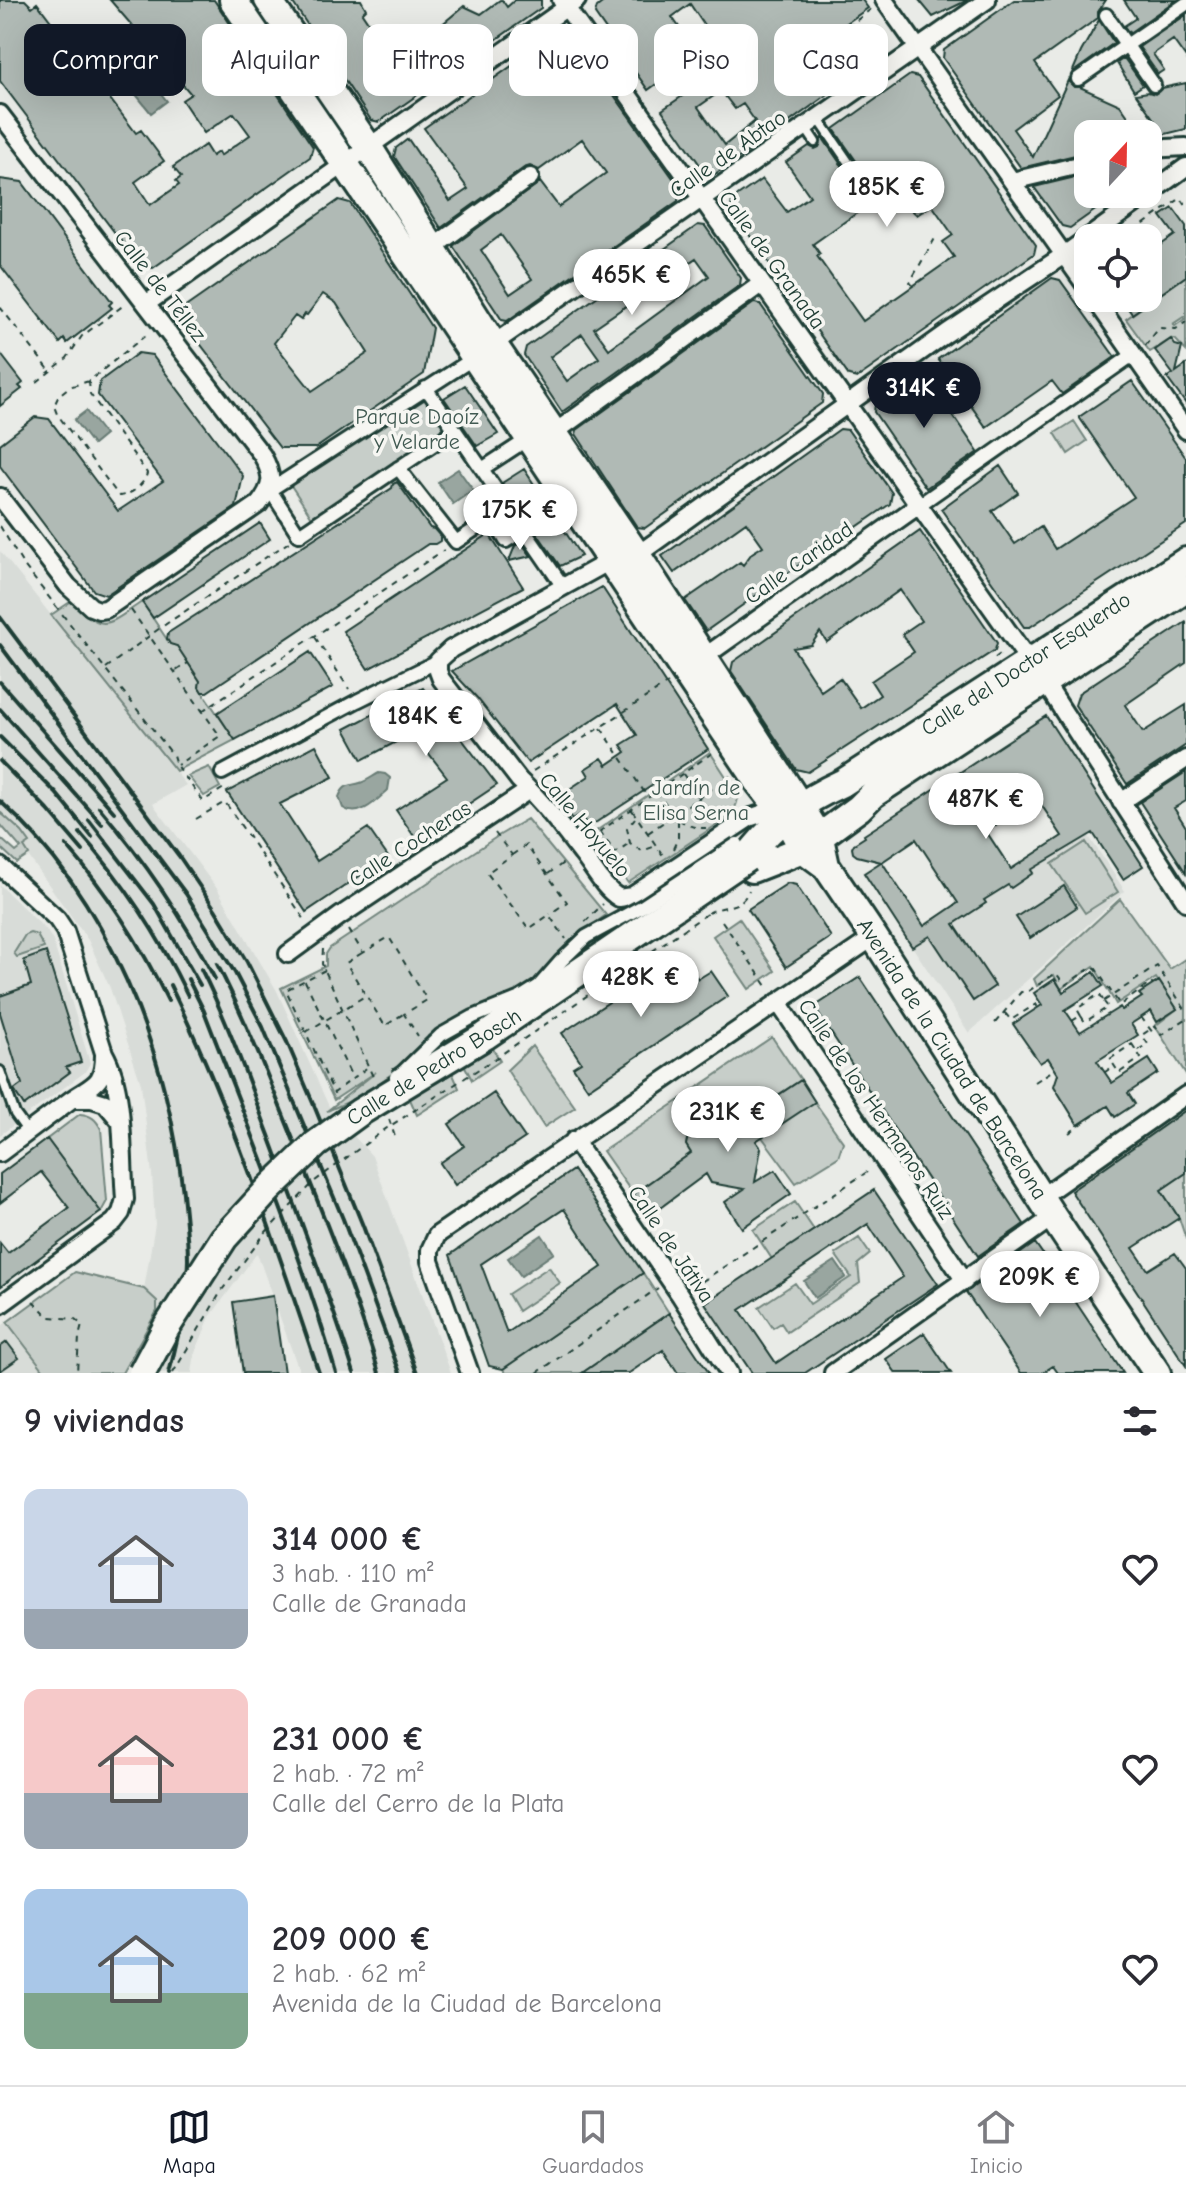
<!DOCTYPE html>
<html lang="es">
<head>
<meta charset="utf-8">
<style>
  body { margin:0; font-family:"Comic Neue",sans-serif; background:#f2f2f3; color:#2b2b33; height:100vh; display:flex; flex-direction:column; font-size:30px; white-space:nowrap }
  * { box-sizing:border-box; margin:0 }
  p { font-size:26px; color:#7c7c81 }
  .icon { flex:none; width:44px; height:44px; fill:none; stroke:currentColor; stroke-width:2; stroke-linecap:round; stroke-linejoin:round }
  .map { position:relative; height:1373px; overflow:hidden }
  .drawer { display:flex; flex-direction:column; background:#fff; flex:1 }
  .drawer>* { flex:none }
  .guide { position:absolute; left:24px; top:24px; width:1138px; height:72px; display:flex; gap:16px }
  .needle { width:52px; rotate:22deg }
  .fabs { position:absolute; left:1074px; top:120px; display:grid; gap:16px }
  .fabs a { display:grid; place-items:center; width:88px; height:88px; border-radius:16px; background:#fff; box-shadow:0 8px 32px #0002; font-size:40px }
  .price { position:absolute; translate:-50% -68px; padding:0 18px; border-radius:28px; background:#fff; color:#222; font-size:26px; line-height:52px; filter:drop-shadow(0 2px 4px #0008) }
  .price::after { content:''; position:absolute; left:50%; top:48px; width:24px; height:18px; margin-left:-12px; background:inherit; clip-path:polygon(0 0,100% 0,50% 100%) }
  .price.current { background:#111827; color:#fff }
  ul { padding:0; list-style:none }
  li { display:flex; align-items:center; gap:24px; height:200px; padding:0 24px }
  li span { display:grid; place-items:center; flex:none; width:224px; height:160px; border-radius:16px; color:#555 }
  li>.icon { margin-inline-start:auto }
  span .icon { width:96px; height:96px; fill:#fffc; stroke-width:1 }
  li b { font-size:34px }
  h2 { display:flex; justify-content:space-between; align-items:center; height:96px; padding:0 24px; font-size:34px }
  .chip { padding:0 28px; border-radius:16px; background:#fff; box-shadow:0 8px 32px #0002; font-size:28px; line-height:72px }
  .chip.current { background:#111827; color:#fff }
  .dock { display:flex; justify-content:space-around; align-items:center; height:112px; border-top:2px solid #e1e1e2; background:#fff; font-size:22px; color:#7c7c81 }
  .dock a { display:grid; justify-items:center; gap:4px }
  .dock .current { color:#111827 }
  .map>svg:first-child { display:block }
</style>
</head>
<body>
<div class="map">
<svg width="1186" height="1373" viewBox="0 0 1186 1373">
  <rect width="100%" height="100%" fill="#e9ebe7"/>
  <filter id="ink" filterUnits="userSpaceOnUse"><feTurbulence type="fractalNoise" baseFrequency=".0125" numOctaves="2"/><feDisplacementMap in="SourceGraphic" scale="16" xChannelSelector="R" yChannelSelector="G"/><feConvolveMatrix kernelMatrix="1 2 1 2 8 2 1 2 1" color-interpolation-filters="sRGB"/></filter>
  <g filter="url(#ink)">
    <path fill="#d8dcd8" d="M0,551L186,785L153,804L218,890L277,991L331,1111L372,1156L451,1373H300L257,1253L210,1317L195,1353L192,1373H150L157,1302L144,1289L155,1224L152,1174L141,1084L110,988L88,940L22,847L0,823Z
      M1080,823L1125,891L969,1033L906,937Z
      M0,885L47,931L53,941L90,1063L85,1072L0,1135Z
      M7,1322L46,1373H0V1327Z"/>
    <path fill="#c7cec9" stroke="#73867e" stroke-width="2" d="M1186,276V318L1185,316L1173,324L1175,326L1186,318V351L1175,339H1171L1150,352L1126,319Z
      M427,392L456,436L317,525L290,484Z
      M1074,421L1087,441L1068,454L1055,433Z
      M73,600C103,636 108,624 142,602L170,644L177,646L200,681L199,687L235,740L176,771L51,615Z
      M710,752L738,795C738,809 729,817 718,824L628,883L592,834Z
      M209,767L220,787L204,796L188,776Z
      M0,812L22,832L30,843L24,847L29,855L17,863L0,847V838L16,852L21,848L0,824Z
      M527,819L606,915L573,939C568,960 512,997 492,1007C479,1013 464,1018 451,1023L448,1022L428,1036V1039L410,1059L440,1044L477,1019L506,1008L483,1031L500,1061L472,1080L456,1049L445,1056L459,1088L417,1115L397,1070L360,1097L327,1111L376,1072L334,1100L281,988L326,966V954L330,948L498,836Z
      M1086,842L1118,892L1085,913L1052,864Z
      M1120,899L1170,969L1185,959L1186,961V1074L1155,1026L1177,1009L1156,978L1116,1004L1094,966L1061,989L1054,975L1037,986L1034,979Z
      M739,918L775,971L749,989L713,936Z
      M30,933L37,935L44,948L17,957L14,953L25,935Z
      M772,1037L801,1080L748,1115L744,1112L717,1107L697,1088Z
      M532,1046L575,1107L544,1127L507,1070Z
      M680,1100L690,1127L694,1131L688,1134L686,1144L691,1153L633,1194L603,1151Z
      M814,1101L843,1142L838,1157L796,1183L762,1137Z
      M80,1114C91,1115 96,1119 101,1129L107,1201L101,1212L47,1139Z
      M1186,1173V1239L1179,1218L1161,1190Z
      M795,1202L814,1230L772,1259L753,1230Z
      M859,1238L870,1254L858,1264L860,1283L787,1332L781,1323L773,1328L759,1307L795,1283L810,1304L851,1277L835,1254Z
      M549,1267L560,1283L518,1311L508,1294Z
      M75,1272L144,1289L157,1301V1311L122,1373H46L7,1322Z
      M643,1273L669,1313L582,1373H506L503,1369Z"/>
    <path fill="#99a6a0" stroke="#687c75" stroke-width="2" d="M141,69L167,101L151,113L126,82Z
      M86,411L105,435L93,445L74,420Z
      M458,469L473,490L453,504L438,482Z
      M379,773L385,774L390,778L388,790C376,801 360,819 343,808L339,797C344,784 349,786 360,783C367,781 373,776 379,773Z
      M542,1235L554,1253L521,1276L508,1258Z
      M835,1261L846,1277L815,1298L804,1281Z"/>
    <path fill="#b0bab5" stroke="#1f3d34" stroke-width="2" fill-rule="evenodd" d="M0,0H25L32,7L37,3L136,133L141,130L164,161L135,182L150,205L179,185L176,181L181,177L173,167L205,145L212,156L218,152L220,156L250,135L234,113L204,133L182,100L191,94L110,0H214L313,147L310,157L153,268L140,266L0,81Z
      M291,0H361L366,9L362,13L393,59L425,32L428,36L464,6L481,14L500,0H502L507,7L515,0H541V8L379,122L371,120Z
      M606,0H862L868,8L844,25L872,62L762,142L709,178L662,110L719,71L704,64L702,60L712,37L690,4L672,17L698,54L648,90L595,14L597,7ZM721,91L735,109L743,104L755,121L725,145L698,107Z
      M919,0H968L933,17Z
      M1014,0H1106L1098,12V18L1035,63L1058,95L1013,129L1033,157L1069,78V82L1074,87H1080L1120,105L1139,132L1155,121L1136,94L1148,92L1155,94L1162,88L1186,83V129L1149,138L1148,134H1088V152L1021,168L943,58L944,50Z
      M1124,0H1176L1129,33L1124,26L1136,18Z
      M1186,15V58L1173,40L1153,54L1164,70L1158,74L1139,47Z
      M1099,20L1114,43L1072,73L1081,52Z
      M561,31L569,32L680,188L678,201L507,321L502,320L453,246L540,182L559,207L606,173L582,139L539,170L530,166L524,168L441,228L394,156L396,148L408,139L450,201L468,189L424,128ZM501,235L532,279L510,294L481,250Z
      M1124,58L1143,85L1134,91L1117,63Z
      M910,75L918,77L1036,245L1034,254L857,378L849,376L731,209L732,200L762,179L787,212L810,196L786,162L809,146L815,149L819,147L822,137L858,189L864,192L869,190L871,185L870,181L834,129ZM899,198L917,215L932,205L953,235L943,242L954,257L863,321L817,256L820,254L813,244L874,201L881,210Z
      M1088,174V194H1118L1070,228L1062,226L1034,187Z
      M0,179L22,182L112,302L109,305L112,308L67,343L64,339L60,343L0,265Z
      M339,200L350,203L432,328L424,374L316,448H280L182,320L184,308ZM323,294L336,303L368,353L312,391L274,343L295,316L301,320L305,314L307,315Z
      M1173,208L1186,226V276L1132,314L1121,298H1148V254L1175,235L1161,216Z
      M698,225L705,226L741,278L740,285L562,412L524,355L526,347ZM696,258L709,276L609,349L594,328ZM582,334L599,358L567,381L550,357Z
      M1052,278L1060,280L1115,357L1062,394L1052,381L986,427L938,359Z
      M754,303L760,304L823,394L822,403L645,528L637,527L576,434L577,430Z
      M1171,339L1175,345L1182,347L1176,372L1186,365V404L1167,378L1173,374L1155,350Z
      M0,353L23,383L19,386L22,389L0,406Z
      M138,353L152,355L243,476L236,507L106,595L94,591L0,466V444L35,417L49,419L118,511L163,481L98,395L100,381Z
      M922,371L978,452L926,488L874,412L875,404Z
      M1132,381L1186,458V524L1030,627H1024L941,509L1000,466L1018,493L992,511L1015,544L1041,527L1055,549L1134,497L1079,417Z
      M465,385L498,434L477,446L444,398Z
      M840,429L848,430L892,493L890,504L848,533L846,532L706,631L685,600L740,562L743,565L752,553L763,546L746,522L674,573L662,556Z
      M524,469L581,556L560,566L502,483Z
      M397,482L430,528L434,529L440,536V541L435,544H428L207,692H202L199,687L200,681L177,646L170,644L167,639L168,633L392,488L393,484Z
      M260,523L270,539L153,618L142,602Z
      M920,531L997,643L995,650L808,772L796,769L731,671L733,662ZM900,590L921,621L902,634L914,652L871,681L880,695L861,708L840,678L821,691L793,648L811,645L820,632L827,642Z
      M489,534L523,587L368,669L343,631Z
      M521,542L531,556L509,561L515,546Z
      M602,587L708,749L589,827L580,815L572,820L556,798L589,776L585,769L602,758L607,765L626,752L621,745L637,735L617,704L528,763L477,698L452,671Z
      M1186,622V663L1125,705L1143,732L1186,705V745L1127,784L1075,705L1079,693Z
      M310,652L333,687L235,740L217,713Z
      M423,688L497,785L416,839L396,810L447,777L413,733L362,760L345,729Z
      M1046,716L1143,866L1123,879L1093,833L1031,870L1033,873L1011,888L1008,885L984,900L986,903L954,924L995,986L973,1001L930,936L912,947L864,873L881,862L857,856L853,853L852,848L854,844L865,837L864,835ZM1038,800L1062,836L1011,869L986,831ZM916,839L958,903L924,926L882,862Z
      M316,745L333,777L280,804L317,861L368,828L388,857L306,912L227,792Z
      M1186,772V801L1174,808L1186,827V873L1140,802Z
      M788,883L796,885L831,937L786,967L748,909Z
      M1064,886L1077,907L1030,938L1016,917Z
      M46,952L81,1062L66,1067L70,1072L24,1106L14,1090L22,1084L0,1013V996L31,985L24,960Z
      M682,954L698,979L711,971L728,996L588,1089L573,1067L581,1062L562,1033Z
      M1094,972L1103,986L1065,1010L1080,1032L1120,1007L1122,1010L1142,997L1139,994L1159,981L1177,1009L1157,1022L1151,1011L1131,1024L1138,1035L1097,1061L1112,1083L1149,1059L1158,1073L1128,1093L1135,1104L1115,1117L1108,1106L1078,1125L1054,1086L1058,1074L1048,1058L1040,1063L1013,1024L1042,1005L1034,993L1055,979L1063,992Z
      M860,977L1024,1224L978,1256L814,1007Z
      M801,1080L815,1102L756,1141L761,1148L755,1182L775,1170L791,1194L742,1228L725,1202L744,1189L711,1183L706,1174L649,1216L633,1194L691,1153L686,1145L690,1127L680,1100L697,1088L717,1107L751,1113Z
      M494,1093L525,1138L455,1185L440,1163L464,1146L449,1124Z
      M1186,1110V1173L1161,1190L1179,1218L1133,1248L1148,1270L1175,1253L1186,1268V1366L1071,1191Z
      M47,1139L101,1212L0,1287V1243L8,1253L69,1208L41,1172L0,1203V1174Z
      M573,1170L643,1273L503,1369L489,1366L450,1255ZM564,1209L602,1267L507,1333L481,1264Z
      M874,1190L938,1284L805,1373H752L705,1303ZM868,1224L903,1277L776,1363L740,1310Z
      M1035,1243L1067,1289L1123,1373H1058L1053,1366L1042,1373H1021L966,1292Z
      M273,1296L284,1373H243L233,1302Z
      M669,1313L709,1373H678L663,1350L629,1373H582Z
      M924,1333L951,1373H896L886,1359Z
      M7,1342L19,1358L0,1371V1347Z"/>
    <g fill="none" stroke-linecap="round" stroke-linejoin="round">
      <g stroke="#1f3d34" stroke-width="14">
        <path id="service" d="M818,118L864,185
          M805,127L815,142
          M0,1071L15,1114L28,1132"/>
      </g>
      <g stroke="#1f3d34" stroke-width="18">
        <path id="pedestrian" d="M1106,15L1154,85
          M1078,79L1186,4
          M426,388L564,588
          M455,430L299,535L270,490L474,358
          M398,468L456,542L492,518L506,541L524,530
          M482,469L528,439
          M919,505L1134,354
          M222,773L357,701L438,661"/>
      </g>
      <g stroke="#1f3d34" stroke-width="22">
        <path id="minor" d="M561,0L1049,689L1186,902
          M884,0L1088,289
          M0,114L262,455C274,476 273,486 259,504L106,609L99,610L91,607L68,586L0,497
          M1148,149L1186,147
          M1012,181L1088,163
          M432,248L530,177
          M1094,298L1186,430
          M146,304L577,0
          M486,341L493,344L987,0
          M547,431L554,433L761,284
          M697,657H704L919,505
          M1121,802L1186,759
          M785,816L764,813L749,818L632,896L619,898C603,888 594,869 582,854C563,829 542,801 519,780L441,679L438,671V661L451,649L610,561L637,555L947,333L1064,255L1186,167
          M0,866L57,919L65,931L104,1053C126,1092 121,1154 125,1199L121,1213L114,1222L0,1305
          M288,954L340,916L529,790
          M778,1002L965,1281
          M72,1099C94,1084 104,1084 104,1055
          M574,1140L680,1295L729,1373
          M0,1153L72,1099H92L105,1103L120,1121
          M1041,1197L1186,1095
          M470,1373L430,1261V1250L437,1235L874,937
          M833,1373L1053,1217"/>
      </g>
      <g stroke="#1f3d34" stroke-width="32">
        <path id="primary" d="M233,0C412,259 584,523 760,784L785,816L803,849L826,866L874,937L1053,1217L1157,1373
          M268,0L369,148L493,344L637,555L800,806L820,838L826,866
          M747,858C776,820 801,802 844,782L1186,561
          M752,869L803,849L859,808L873,794L1186,589"/>
      </g>
      <path stroke="#1f3d34" stroke-width="2" stroke-dasharray="6 6" stroke-linecap="butt" d="M871,9L852,24L877,57
        M1124,238L1181,198L1186,206
        M913,286L910,282L937,235
        M0,307L50,371
        M1145,346L1159,328L1176,329L1186,322
        M89,381L90,394L147,473C145,484 130,496 119,496L57,414L54,406L59,395L69,387L89,381L146,335
        M37,382L67,358L82,336L124,305
        M0,526L22,563L173,755L176,765L203,801L224,788L223,785
        M131,610L220,736L177,765
        M315,637L349,689
        M995,658L1003,652
        M106,668L160,628L289,542
        M176,671L188,663
        M202,711L444,550
        M601,728L647,796
        M533,771L668,683
        M683,774L716,822
        M657,791C670,810 680,829 706,828
        M632,810L664,857
        M635,818L627,828L630,843L642,851L656,846
        M196,819L225,802L305,920
        M600,831L615,853L628,844
        M495,833L512,855L487,873L529,929L549,915L566,939
        M648,833L730,776
        M589,839L715,751
        M673,849L678,838V821
        M512,855L526,845L567,902L550,914
        M548,874L566,861
        M708,913C724,904 741,910 749,890
        M722,921L767,986
        M585,922L603,904
        M349,930L363,953L389,937L427,1000L404,1014L418,1036
        M323,949L322,964L374,1079
        M362,953L346,963L385,1026L403,1014
        M325,970L286,990L334,1093L369,1066
        M305,981L353,1079
        M1104,1001L1157,966L1186,1011
        M1005,1013L1011,1020L1036,1004L1038,1008
        M1081,1016L1077,1009L1099,994L1103,1000
        M1081,1016L1085,1022L1108,1007L1104,1002
        M1141,1017L1153,1033
        M1072,1021L1080,1016
        M995,1023L1021,992H1027L1056,973L1065,985L1094,966L1120,1005L1151,983L1153,985
        M306,1032L365,996
        M1132,1044L1141,1058L1119,1073L1110,1059Z
        M1138,1050L1148,1044L1142,1035L1155,1026L1161,1035L1186,1019
        M1105,1072L1114,1066
        M1035,1082L1055,1069
        M389,1119L395,1137
        M1069,1133L1104,1108
        M692,1288L870,1170
        M33,1301L49,1317L75,1319L82,1325L79,1337L77,1373
        M537,1373L658,1288"/>
      <use href="#service" stroke="#f6f6f2" stroke-width="8"/>
      <use href="#pedestrian" stroke="#f6f6f2" stroke-width="12"/>
      <use href="#minor" stroke="#f6f6f2" stroke-width="16"/>
      <use href="#primary" stroke="#f6f6f2" stroke-width="26"/>
      <path stroke="#1f3d34" stroke-width="4" d="M0,617L179,856L215,909L247,962L287,1042L313,1103L363,1226L417,1373
        M0,645L186,894L235,973L263,1027L343,1219L400,1373
        M0,682L114,812
        M0,709L102,824
        M0,737L56,793L92,837
        M0,761L48,810L83,851
        M0,801C109,898 167,1051 183,1193C185,1215 188,1237 188,1260C187,1295 178,1339 169,1373
        M99,807C144,860 183,917 215,979
        M89,820L154,904L200,985
        M80,833C123,881 160,938 188,996
        M66,845C107,892 141,945 168,1001
        M217,964C248,1024 272,1087 297,1149C326,1223 357,1297 379,1373
        M201,969C229,1024 248,1081 270,1138C299,1216 329,1294 354,1373
        M188,979L204,1011C250,1130 300,1250 336,1373
        M170,985C231,1109 275,1242 319,1373"/>
      <g stroke="#1f3d34" stroke-width="18" stroke-linecap="butt">
        <path id="pedestrian-bridge" d="M396,1077L403,1072L441,1035L473,1017L520,998L539,986L561,961L586,937L643,906L737,844"/>
      </g>
      <g stroke="#1f3d34" stroke-width="32" stroke-linecap="butt">
        <path id="primary-bridge" d="M142,1373L166,1328L224,1238L269,1189L316,1144L360,1112L485,1036L747,858"/>
      </g>
      <path stroke="#1f3d34" stroke-width="2" stroke-dasharray="6 6" stroke-linecap="butt" d="M173,1373L222,1290L266,1232L315,1181L387,1128L496,1058L708,913"/>
      <use href="#pedestrian-bridge" stroke="#f6f6f2" stroke-width="12"/>
      <use href="#primary-bridge" stroke="#f6f6f2" stroke-width="26"/>
    </g>
  </g>
  <g text-anchor="middle" dominant-baseline="central" stroke-width="7" stroke-linejoin="round" paint-order="stroke">
    <g font-size="22" fill="#1f3d34" stroke="#f6f6f2">
      <text transform="translate(728 154) rotate(-35)">Calle de Abtao</text>
      <text transform="translate(772 260) rotate(54)">Calle de Granada</text>
      <text transform="translate(160 286) rotate(52)">Calle de Téllez</text>
      <text transform="translate(799 563) rotate(-35)">Calle Caridad</text>
      <text transform="translate(1026 664) rotate(-33)">Calle del Doctor Esquerdo</text>
      <text transform="translate(585 825) rotate(50)">Calle Hoyuelo</text>
      <text transform="translate(410 844) rotate(-33)">Calle Cocheras</text>
      <text transform="translate(952 1059) rotate(57)">Avenida de la Ciudad de Barcelona</text>
      <text transform="translate(434 1067) rotate(-32)">Calle de Pedro Bosch</text>
      <text transform="translate(876 1109) rotate(56)">Calle de los Hermanos Ruiz</text>
      <text transform="translate(671 1244) rotate(56)">Calle de Játiva</text>
    </g>
    <g font-size="22" fill="#415a52" stroke="#f6f6f2">
      <text x="417" y="417">Parque Daoíz<tspan x="417" dy="25">y Velarde</tspan></text>
      <text x="696" y="788">Jardín de<tspan x="696" dy="25">Elisa Serna</tspan></text>
    </g>
  </g>
</svg>
<div class="fabs">
<a><svg class="needle" viewBox="-14 -14 28 28"><path d="M0-13l5 13h-10z" fill="#e53935"/><path d="M0 13l5-13h-10z" fill="#7c7c81"/></svg></a>
<a><svg class="icon" aria-label="locate" viewBox="0 0 24 24"><circle cx="12" cy="12" r="6"/><path d="M12 2v4M12 18v4M2 12h4M18 12h4"/></svg></a>
</div>
<b class="price" style="left:887px;top:229px">185K €</b>
<b class="price" style="left:632px;top:317px">465K €</b>
<b class="price current" style="left:924px;top:430px">314K €</b>
<b class="price" style="left:520px;top:552px">175K €</b>
<b class="price" style="left:426px;top:758px">184K €</b>
<b class="price" style="left:986px;top:841px">487K €</b>
<b class="price" style="left:641px;top:1019px">428K €</b>
<b class="price" style="left:728px;top:1154px">231K €</b>
<b class="price" style="left:1040px;top:1319px">209K €</b>
<div class="guide">
<a class="chip current">Comprar</a>
<a class="chip">Alquilar</a>
<a class="chip">Filtros</a>
<a class="chip">Nuevo</a>
<a class="chip">Piso</a>
<a class="chip">Casa</a>
</div>
</div>
<section class="drawer">
<h2>9 viviendas<svg class="icon" aria-label="filters" viewBox="0 0 24 24"><path d="M4 7h16M4 17h16"/><circle cx="9" cy="7" r="2"/><circle cx="15" cy="17" r="2"/></svg></h2>
<ul>
<li><span style="background:linear-gradient(#c9d6e8 75%,#9aa5b1 0)"><svg class="icon" aria-label="home" viewBox="0 0 24 24"><path d="M3 11l9-7 9 7M6 9v11h12V9"/></svg></span><div><b>314 000 €</b><p>3 hab. · 110 m²</p><p>Calle de Granada</p></div><svg class="icon" aria-label="heart" viewBox="0 0 24 24"><path d="M12 20l-8-8c-3-5 5-10 8-4 3-6 11-1 8 4z"/></svg></li>
<li><span style="background:linear-gradient(#f6c9c9 65%,#9aa5b1 0)"><svg class="icon" aria-label="home" viewBox="0 0 24 24"><path d="M3 11l9-7 9 7M6 9v11h12V9"/></svg></span><div><b>231 000 €</b><p>2 hab. · 72 m²</p><p>Calle del Cerro de la Plata</p></div><svg class="icon" aria-label="heart" viewBox="0 0 24 24"><path d="M12 20l-8-8c-3-5 5-10 8-4 3-6 11-1 8 4z"/></svg></li>
<li><span style="background:linear-gradient(#a9c7e8 65%,#7fa58c 0)"><svg class="icon" aria-label="home" viewBox="0 0 24 24"><path d="M3 11l9-7 9 7M6 9v11h12V9"/></svg></span><div><b>209 000 €</b><p>2 hab. · 62 m²</p><p>Avenida de la Ciudad de Barcelona</p></div><svg class="icon" aria-label="heart" viewBox="0 0 24 24"><path d="M12 20l-8-8c-3-5 5-10 8-4 3-6 11-1 8 4z"/></svg></li>
</ul>
</section>
<nav class="dock">
<a class="current"><svg class="icon" aria-label="map" viewBox="0 0 24 24"><path d="M3 6l6-2 6 2 6-2v14l-6 2-6-2-6 2zM9 4v14M15 6v14"/></svg>Mapa</a>
<a><svg class="icon" aria-label="saved" viewBox="0 0 24 24"><path d="M7 4h10v16l-5-4-5 4z"/></svg>Guardados</a>
<a><svg class="icon" aria-label="home" viewBox="0 0 24 24"><path d="M3 11l9-7 9 7M6 9v11h12V9"/></svg>Inicio</a>
</nav>
</body>
</html>
